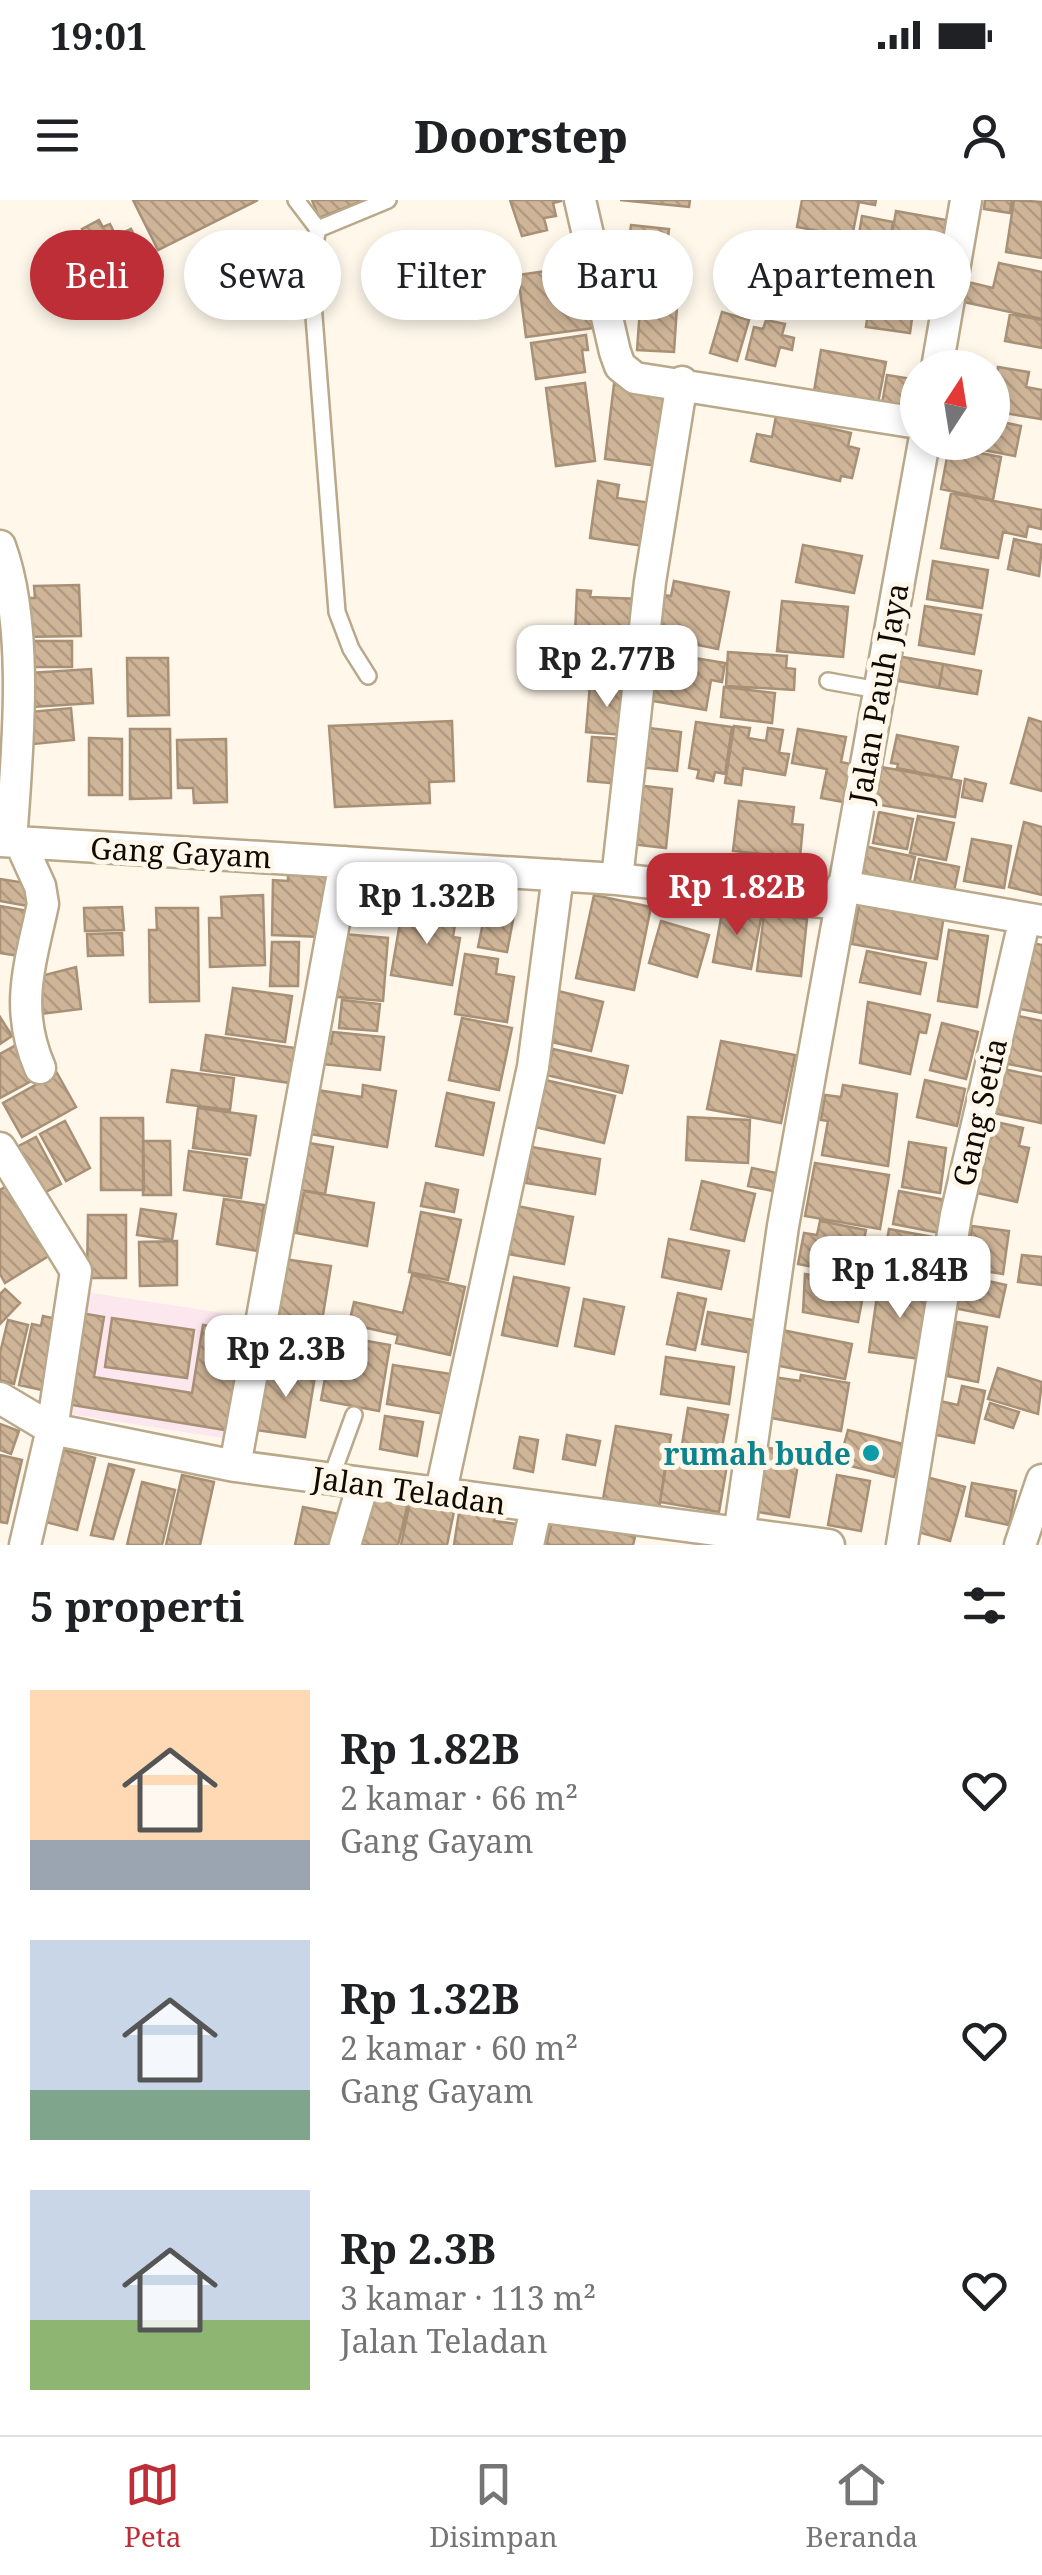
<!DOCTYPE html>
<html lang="id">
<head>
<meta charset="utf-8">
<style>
  body { margin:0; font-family:"Noto Serif",serif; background:#f6f6f6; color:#202124; height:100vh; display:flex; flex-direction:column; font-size:38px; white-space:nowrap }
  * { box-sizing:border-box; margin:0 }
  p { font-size:32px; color:#757577 }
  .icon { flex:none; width:55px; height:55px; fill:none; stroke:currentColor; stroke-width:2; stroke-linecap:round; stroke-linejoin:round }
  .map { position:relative; height:1345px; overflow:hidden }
  .panel { display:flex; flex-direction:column; background:#fff; flex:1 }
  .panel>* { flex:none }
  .banner { position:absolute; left:30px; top:30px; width:982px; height:90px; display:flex; gap:20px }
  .needle { width:65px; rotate:12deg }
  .buttons { position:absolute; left:900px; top:150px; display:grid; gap:20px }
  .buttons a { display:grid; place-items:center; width:110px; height:110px; border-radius:50%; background:#fff; box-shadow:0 5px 15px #0003; font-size:50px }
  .price { position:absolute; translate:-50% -85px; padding:0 22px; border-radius:20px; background:#fff; color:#222; font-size:32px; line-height:65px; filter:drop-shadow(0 2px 5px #0008) }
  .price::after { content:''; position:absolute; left:50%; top:60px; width:30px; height:22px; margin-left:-15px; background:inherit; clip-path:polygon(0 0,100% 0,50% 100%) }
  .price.selected { background:#be2e36; color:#fff }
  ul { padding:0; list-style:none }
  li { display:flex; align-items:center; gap:30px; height:250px; padding:0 30px }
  li span { display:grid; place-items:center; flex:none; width:280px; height:200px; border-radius:0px; color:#555 }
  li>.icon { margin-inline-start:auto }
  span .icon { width:120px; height:120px; fill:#fffc; stroke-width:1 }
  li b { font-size:42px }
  h2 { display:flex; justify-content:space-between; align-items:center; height:120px; padding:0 30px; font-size:42px }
  .pill { padding:0 35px; border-radius:45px; background:#fff; box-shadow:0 5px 15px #0003; font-size:35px; line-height:90px }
  .pill.selected { background:#be2e36; color:#fff }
  .status { display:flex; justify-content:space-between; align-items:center; height:70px; padding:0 50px; background:#fff; direction:ltr }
  .status svg { height:28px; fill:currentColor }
  header { display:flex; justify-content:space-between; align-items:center; height:130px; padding:0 30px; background:#fff; font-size:45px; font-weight:800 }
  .menu { display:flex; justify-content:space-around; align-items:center; height:140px; border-top:2px solid #e0e0e0; background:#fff; font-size:28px; color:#757577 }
  .menu a { display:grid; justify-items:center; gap:5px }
  .menu .selected { color:#be2e36 }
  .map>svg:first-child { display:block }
</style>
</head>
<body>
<div class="status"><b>19:01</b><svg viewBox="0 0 49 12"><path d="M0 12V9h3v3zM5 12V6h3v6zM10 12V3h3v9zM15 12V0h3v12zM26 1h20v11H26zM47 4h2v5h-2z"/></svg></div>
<header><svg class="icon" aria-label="menu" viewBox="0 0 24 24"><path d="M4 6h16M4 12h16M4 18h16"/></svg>Doorstep<svg class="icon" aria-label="person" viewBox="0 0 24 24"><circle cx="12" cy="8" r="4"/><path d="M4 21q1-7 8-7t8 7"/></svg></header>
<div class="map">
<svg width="1042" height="1345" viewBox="0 0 1042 1345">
  <defs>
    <pattern id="building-back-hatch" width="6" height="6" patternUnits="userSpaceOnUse" patternTransform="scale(2.5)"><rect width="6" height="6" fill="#cfb598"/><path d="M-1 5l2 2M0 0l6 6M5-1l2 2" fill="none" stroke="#b19a81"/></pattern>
  </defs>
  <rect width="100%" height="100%" fill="#fef7ea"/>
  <path fill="#fce7ee" d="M73,1090L255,1118L236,1240L55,1212Z"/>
  <path fill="url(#building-back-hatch)" stroke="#a79076" stroke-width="2.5" d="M133,0H258L158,50Z
    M312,0H365L319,18Z
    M510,0H561V1L553,3L556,16L544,18L547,30L522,36Z
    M620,0H690L689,7Z
    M802,0H876L875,5L859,2L852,37L797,27Z
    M985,0H1012L1010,13L984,9Z
    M1014,0L1042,2V58L1006,52Z
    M896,11L946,20L939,61L889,53Z
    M862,16L893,22L888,53L857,47Z
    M99,20L103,27L110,24L116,36L131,29L140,47L93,71L78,40L85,36L82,29Z
    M631,25L669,29L662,87L614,82L617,56L627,57Z
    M66,39L77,58L49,74L38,55Z
    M858,50L918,59L912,96L853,87Z
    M999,63L1042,72V119L964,102L968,82L993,88Z
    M667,65L687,67L685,86L665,84Z
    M574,67L577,87L589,85L594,128L526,137L518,75Z
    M614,86L678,91L674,152L637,150L640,109L613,107Z
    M871,91L928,100L926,113L913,111L910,133L866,127Z
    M722,112L749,120L737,161L710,153Z
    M1010,114L1042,120V148L1005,141Z
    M766,120L785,124L782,135L794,138L792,150L780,147L775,166L746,159L754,127L763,129Z
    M586,135L588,150H582L585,172L536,179L531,143Z
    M821,150L886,162L878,203L814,191Z
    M998,167L1029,172L1026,187L1042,190L1041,219L992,211Z
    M887,175L918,180L911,215L881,210Z
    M585,183L595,261L556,266L546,188Z
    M614,184L667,198L659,266L605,259Z
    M776,216L851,233L848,246L859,249L852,278L841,276L840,281L751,261L757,234L772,237Z
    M992,220L1021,226L1015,256L957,245L992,242Z
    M949,247L1001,257L993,300L941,289Z
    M598,281L619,285L617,298L651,303L644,346L590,338Z
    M951,293L1042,310L1041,329L1028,326L1026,337L1003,332L998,358L941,348Z
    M1014,339L1042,345L1039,376L1008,369Z
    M803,345L862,356L854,393L796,382Z
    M933,361L988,370L982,408L927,399Z
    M674,381L729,392L718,449L663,438L665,426L657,424L663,395L671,396Z
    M79,385L81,436L22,437L21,398H35L34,386Z
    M577,390L591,391L590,397L641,399L639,437L575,434Z
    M782,401L848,407L843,457L777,451Z
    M925,406L981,415L974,454L919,445Z
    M34,441H72V467H34Z
    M583,448L630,452L633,482L588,478L587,489L575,488Z
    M728,452L787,456L786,468L795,469L794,490L726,486Z
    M677,455L725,463L722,482L711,480L706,510L647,500L653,464L675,467Z
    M897,456L943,464L939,488L893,480Z
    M127,458H168L169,515L128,516Z
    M943,464L981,471L977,494L939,488Z
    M91,469L93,503L33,507L30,473Z
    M590,484L628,487L624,535L586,532Z
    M724,487L775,493L772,523L721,517Z
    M71,508L74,540L34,544L30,512Z
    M1029,518L1042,522V591L1011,583Z
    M452,521L454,581L429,582L430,603L335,607L329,526Z
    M696,522L732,527L725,574L715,572L713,581L697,578L699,570L689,568Z
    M734,526L750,528L748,538L766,541L768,528L783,530L779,553L789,554L785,575L743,568L741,585L725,583Z
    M641,527L681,532L677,571L637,567Z
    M130,529H170L171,598L130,599Z
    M798,529L846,537L841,562L850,564L843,602L821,598L827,569L792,563Z
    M897,535L958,547L951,579L897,568L898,564L891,563Z
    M592,537L624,539L621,584L588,581Z
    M89,538L122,539V595H89Z
    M226,539L227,602L194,603L193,588H178L177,540Z
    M881,567L961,581L955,617L874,604Z
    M965,579L986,584L982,601L962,597Z
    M635,585L672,589L666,648L630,644Z
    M739,601L794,607L792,624L803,625L800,658L733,651Z
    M879,612L913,619L907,649L873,643Z
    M918,616L954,623L946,660L910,653Z
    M1024,622L1042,627V695L1009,687Z
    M972,639L1011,646L1004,688L964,681Z
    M864,646L915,657L908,689L858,679Z
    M919,659L959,667L953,696L913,688Z
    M288,670L326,672L323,737L272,735L273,680L288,681Z
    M0,679L32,684L28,706L0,701Z
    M263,695L265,765L210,767L209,718H222L221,697Z
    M594,695L651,707L634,790L576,778Z
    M488,699L516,704L507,752L478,747Z
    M860,700L944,715L937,759L852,744Z
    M420,705L443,709V715L456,718L453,737L460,738L452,785L391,775L401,717L418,720Z
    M0,706L34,712L26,757L0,753Z
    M122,707L124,730L85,731L84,708Z
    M723,707L762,713L751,769L713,762Z
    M156,708H198L199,801L150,802L149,730H157Z
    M764,714L807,719L801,776L757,771Z
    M661,721L709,735L697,777L649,763Z
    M949,730L988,736L977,807L938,801Z
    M122,733L123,755L88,756L87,734Z
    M332,733L388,738L383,801L327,796Z
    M1021,741L1042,745V813L1009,807Z
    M272,742H299L298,786H270Z
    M867,751L926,763L920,794L860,782Z
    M465,754L498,759L496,774L514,777L507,822L455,814Z
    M76,767L81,809L32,815L41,776Z
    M233,788L292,796L285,842L226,834Z
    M554,790L603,802L591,851L543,840Z
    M342,800L380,804L377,831L339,828Z
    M868,802L930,815L926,833L919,832L910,874L860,863Z
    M1009,814L1042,821V871L999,862Z
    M0,817L12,836L0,844Z
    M462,818L512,828L499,890L449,880Z
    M942,823L978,832L966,879L930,870Z
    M333,832L384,837L380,870L321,864L323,842L331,844Z
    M206,835L295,848L290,883L201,870Z
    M721,841L795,855L781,923L707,909Z
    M18,844L37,878L0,898V854Z
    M553,849L628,866L622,893L547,875Z
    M998,868L1042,877L1041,923L989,912Z
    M172,870L234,878L230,910L167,902Z
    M57,873L76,907L22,937L3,903Z
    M541,879L615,896L604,943L531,926Z
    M925,880L965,889L957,926L917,917Z
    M363,885L396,891L387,947L310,934L317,890L362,897Z
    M843,885L897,894L888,966L822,955L828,921L821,920L825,895L841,897Z
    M447,893L494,903L483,955L436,946Z
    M198,908L256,916L250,955L193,948Z
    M688,917L750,920L748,963L686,960Z
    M101,918H143L144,990H101Z
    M65,921L90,968L66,981L40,934Z
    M996,922L1023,928L1019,946L1029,948L1017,1002L973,992L986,938L991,939Z
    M36,937L61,984L36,997L11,950Z
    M143,941H170L171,995H143Z
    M303,942L333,947L325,994L295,989Z
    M909,942L946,948L940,993L902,987Z
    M532,947L600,959L595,994L526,983Z
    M189,951L247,959L241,998L184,990Z
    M815,963L889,975L880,1029L805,1016Z
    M752,968L776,973L773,991L748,986Z
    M702,981L755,994L744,1041L691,1029Z
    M11,983L55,1052L5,1083L0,1074V990Z
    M426,983L458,990L454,1012L421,1006Z
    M304,991L374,1003L367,1046L296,1033Z
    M899,991L951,1001L945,1034L893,1024Z
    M224,999L264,1005L257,1051L217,1044Z
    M517,1006L573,1017L564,1064L508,1054Z
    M141,1009L176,1014L172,1040L137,1035Z
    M421,1012L461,1020L448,1080L409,1072Z
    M88,1015H126V1078H87Z
    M820,1021L866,1030L863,1044L871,1045L865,1077L798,1064L804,1033L817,1035Z
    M972,1026L1009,1031L1003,1074L966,1068Z
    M889,1029L944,1039L937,1079L882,1069Z
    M669,1039L729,1051L721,1089L662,1077Z
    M177,1041V1085L140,1086L139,1042Z
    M1022,1055L1042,1057V1085L1018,1082Z
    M284,1059L331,1066L320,1133L273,1125Z
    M805,1074L865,1085L858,1122L803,1112Z
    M412,1075L465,1087L450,1155L396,1143L398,1135L349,1124L354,1102L403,1113Z
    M961,1075L1006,1085L999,1117L954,1108Z
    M514,1077L569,1088L557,1146L502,1135Z
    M879,1082L931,1089L921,1159L869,1152Z
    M5,1089L20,1103L0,1124V1094Z
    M678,1093L706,1099L695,1150L667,1144Z
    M584,1099L624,1107L614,1154L575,1146Z
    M75,1112L104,1117L94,1177L192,1193L203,1125L246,1132L231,1231L60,1203Z
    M708,1112L758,1121L752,1153L702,1144Z
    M43,1116L66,1121L51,1192L19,1185L32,1124L41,1126Z
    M112,1118L194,1130L187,1178L105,1167Z
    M8,1120L28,1125L14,1184L0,1180V1153Z
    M957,1122L987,1127L978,1182L947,1176Z
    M782,1130L852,1144L845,1179L775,1165Z
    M333,1135L390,1145L379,1211L321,1200Z
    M666,1157L734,1167L729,1204L661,1194Z
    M267,1162L316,1170L305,1237L256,1230Z
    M393,1165L451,1174L445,1214L387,1204Z
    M998,1168L1042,1182L1038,1214L988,1199Z
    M801,1175L849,1183L841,1231L766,1217L773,1177L800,1181Z
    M962,1186L985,1191L974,1243L928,1233L935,1200L958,1205Z
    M990,1203L1019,1212L1013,1228L985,1219Z
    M688,1208L728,1215L719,1263L680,1257Z
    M385,1216L423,1222L417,1256L380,1249Z
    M0,1224L19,1231L11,1254L0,1250Z
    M616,1226L671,1235L659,1309L603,1299Z
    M848,1230L903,1244L894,1277L839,1263Z
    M567,1235L600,1241L595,1265L563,1259Z
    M520,1237L538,1240L533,1272L514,1268Z
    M763,1247L800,1253L789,1317L752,1311Z
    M64,1250L95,1258L77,1330L46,1322Z
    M667,1254L727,1265L719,1312L660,1302Z
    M0,1255L22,1260L7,1323L0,1322Z
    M109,1264L134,1270L113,1339L91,1335Z
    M182,1275L214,1282L200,1345H166Z
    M837,1275L870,1281L861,1331L828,1325Z
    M922,1276L965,1287L950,1341L907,1329Z
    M142,1282L175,1290L162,1345H127Z
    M972,1283L1016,1291L1009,1325L966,1316Z
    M412,1293L456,1302L447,1345H401Z
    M367,1294L408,1303L398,1345H355Z
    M460,1306L496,1312L494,1321L524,1325L521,1345H454Z
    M303,1307L344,1315L338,1345H295Z
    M554,1315L635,1337L633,1345H546Z"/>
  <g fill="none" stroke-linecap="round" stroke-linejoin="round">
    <g stroke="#b9a88a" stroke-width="20">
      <path id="lane" d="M296,0L318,29L310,65L337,412L351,449L368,476
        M318,29L388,0
        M828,481L878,490
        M331,1278L354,1215"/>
    </g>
    <g stroke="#b9a88a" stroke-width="35">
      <path id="street" d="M580,0L615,152L620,166L635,178L918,223
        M937,168L966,0
        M0,346C30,427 17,555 11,641
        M0,641L617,679L840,704
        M21,644L40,686L43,704C30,765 14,808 40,868
        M617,679L650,382L682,182
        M842,686L1042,721
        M0,948L76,1071L52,1229L25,1345
        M0,1198L52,1229L235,1266L829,1345
        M235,1266L345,662
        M441,1291L533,867L558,675
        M739,1335L783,1026L924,242
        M345,1345L363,1284
        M528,1345L536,1308
        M902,1345L956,1015L1025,718
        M1020,1345L1042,1280"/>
    </g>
    <use href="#lane" stroke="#fff" stroke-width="15"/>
    <use href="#street" stroke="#fff" stroke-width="30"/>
  </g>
  <circle fill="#0f9aa8" stroke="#fef7ea" stroke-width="4" cx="871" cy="1253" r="10"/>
  <g text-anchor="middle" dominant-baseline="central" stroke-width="10" stroke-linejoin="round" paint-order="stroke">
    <g font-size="30" fill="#100b02" stroke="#fef7ea">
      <text transform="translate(878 493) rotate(-80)">Jalan Pauh Jaya</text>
      <text transform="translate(181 652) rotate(3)">Gang Gayam</text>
      <text transform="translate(979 912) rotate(-77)">Gang Setia</text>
      <text transform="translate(409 1290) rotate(8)">Jalan Teladan</text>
    </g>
    <g font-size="30" font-weight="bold" fill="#0d838f" stroke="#fef7ea" text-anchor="end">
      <text x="851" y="1253">rumah bude</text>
    </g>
  </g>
</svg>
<div class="buttons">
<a><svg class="needle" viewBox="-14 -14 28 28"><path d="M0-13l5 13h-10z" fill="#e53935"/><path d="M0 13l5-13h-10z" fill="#757577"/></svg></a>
</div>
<b class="price" style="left:607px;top:510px">Rp 2.77B</b>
<b class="price selected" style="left:737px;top:738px">Rp 1.82B</b>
<b class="price" style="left:427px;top:747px">Rp 1.32B</b>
<b class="price" style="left:900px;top:1121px">Rp 1.84B</b>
<b class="price" style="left:286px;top:1200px">Rp 2.3B</b>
<div class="banner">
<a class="pill selected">Beli</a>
<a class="pill">Sewa</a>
<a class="pill">Filter</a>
<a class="pill">Baru</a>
<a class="pill">Apartemen</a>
</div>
</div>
<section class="panel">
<h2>5 properti<svg class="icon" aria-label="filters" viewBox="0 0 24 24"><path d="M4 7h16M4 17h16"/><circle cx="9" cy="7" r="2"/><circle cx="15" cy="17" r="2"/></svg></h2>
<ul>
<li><span style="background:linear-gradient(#ffd9b3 75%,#9aa5b1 0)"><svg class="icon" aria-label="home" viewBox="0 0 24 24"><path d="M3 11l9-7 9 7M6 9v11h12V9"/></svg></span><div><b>Rp 1.82B</b><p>2 kamar · 66 m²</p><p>Gang Gayam</p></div><svg class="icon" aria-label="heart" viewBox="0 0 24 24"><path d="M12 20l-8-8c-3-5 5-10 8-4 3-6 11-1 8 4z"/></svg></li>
<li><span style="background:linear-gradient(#c9d6e8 75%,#7fa58c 0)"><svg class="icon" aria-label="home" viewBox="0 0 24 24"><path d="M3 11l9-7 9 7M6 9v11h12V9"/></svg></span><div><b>Rp 1.32B</b><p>2 kamar · 60 m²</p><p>Gang Gayam</p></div><svg class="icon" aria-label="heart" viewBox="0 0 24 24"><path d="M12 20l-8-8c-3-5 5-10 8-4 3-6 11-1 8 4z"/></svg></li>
<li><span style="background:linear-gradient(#c9d6e8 65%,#8fb573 0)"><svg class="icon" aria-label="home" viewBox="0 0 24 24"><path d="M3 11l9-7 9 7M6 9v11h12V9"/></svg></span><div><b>Rp 2.3B</b><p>3 kamar · 113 m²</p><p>Jalan Teladan</p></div><svg class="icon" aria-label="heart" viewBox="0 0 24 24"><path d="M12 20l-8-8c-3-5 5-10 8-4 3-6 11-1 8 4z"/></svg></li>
</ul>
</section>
<nav class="menu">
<a class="selected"><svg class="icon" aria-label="map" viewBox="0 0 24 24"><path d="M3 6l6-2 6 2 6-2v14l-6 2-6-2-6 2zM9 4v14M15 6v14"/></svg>Peta</a>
<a><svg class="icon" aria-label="saved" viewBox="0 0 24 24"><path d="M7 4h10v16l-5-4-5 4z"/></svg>Disimpan</a>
<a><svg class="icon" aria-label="home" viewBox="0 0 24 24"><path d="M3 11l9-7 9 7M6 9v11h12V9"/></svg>Beranda</a>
</nav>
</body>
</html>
